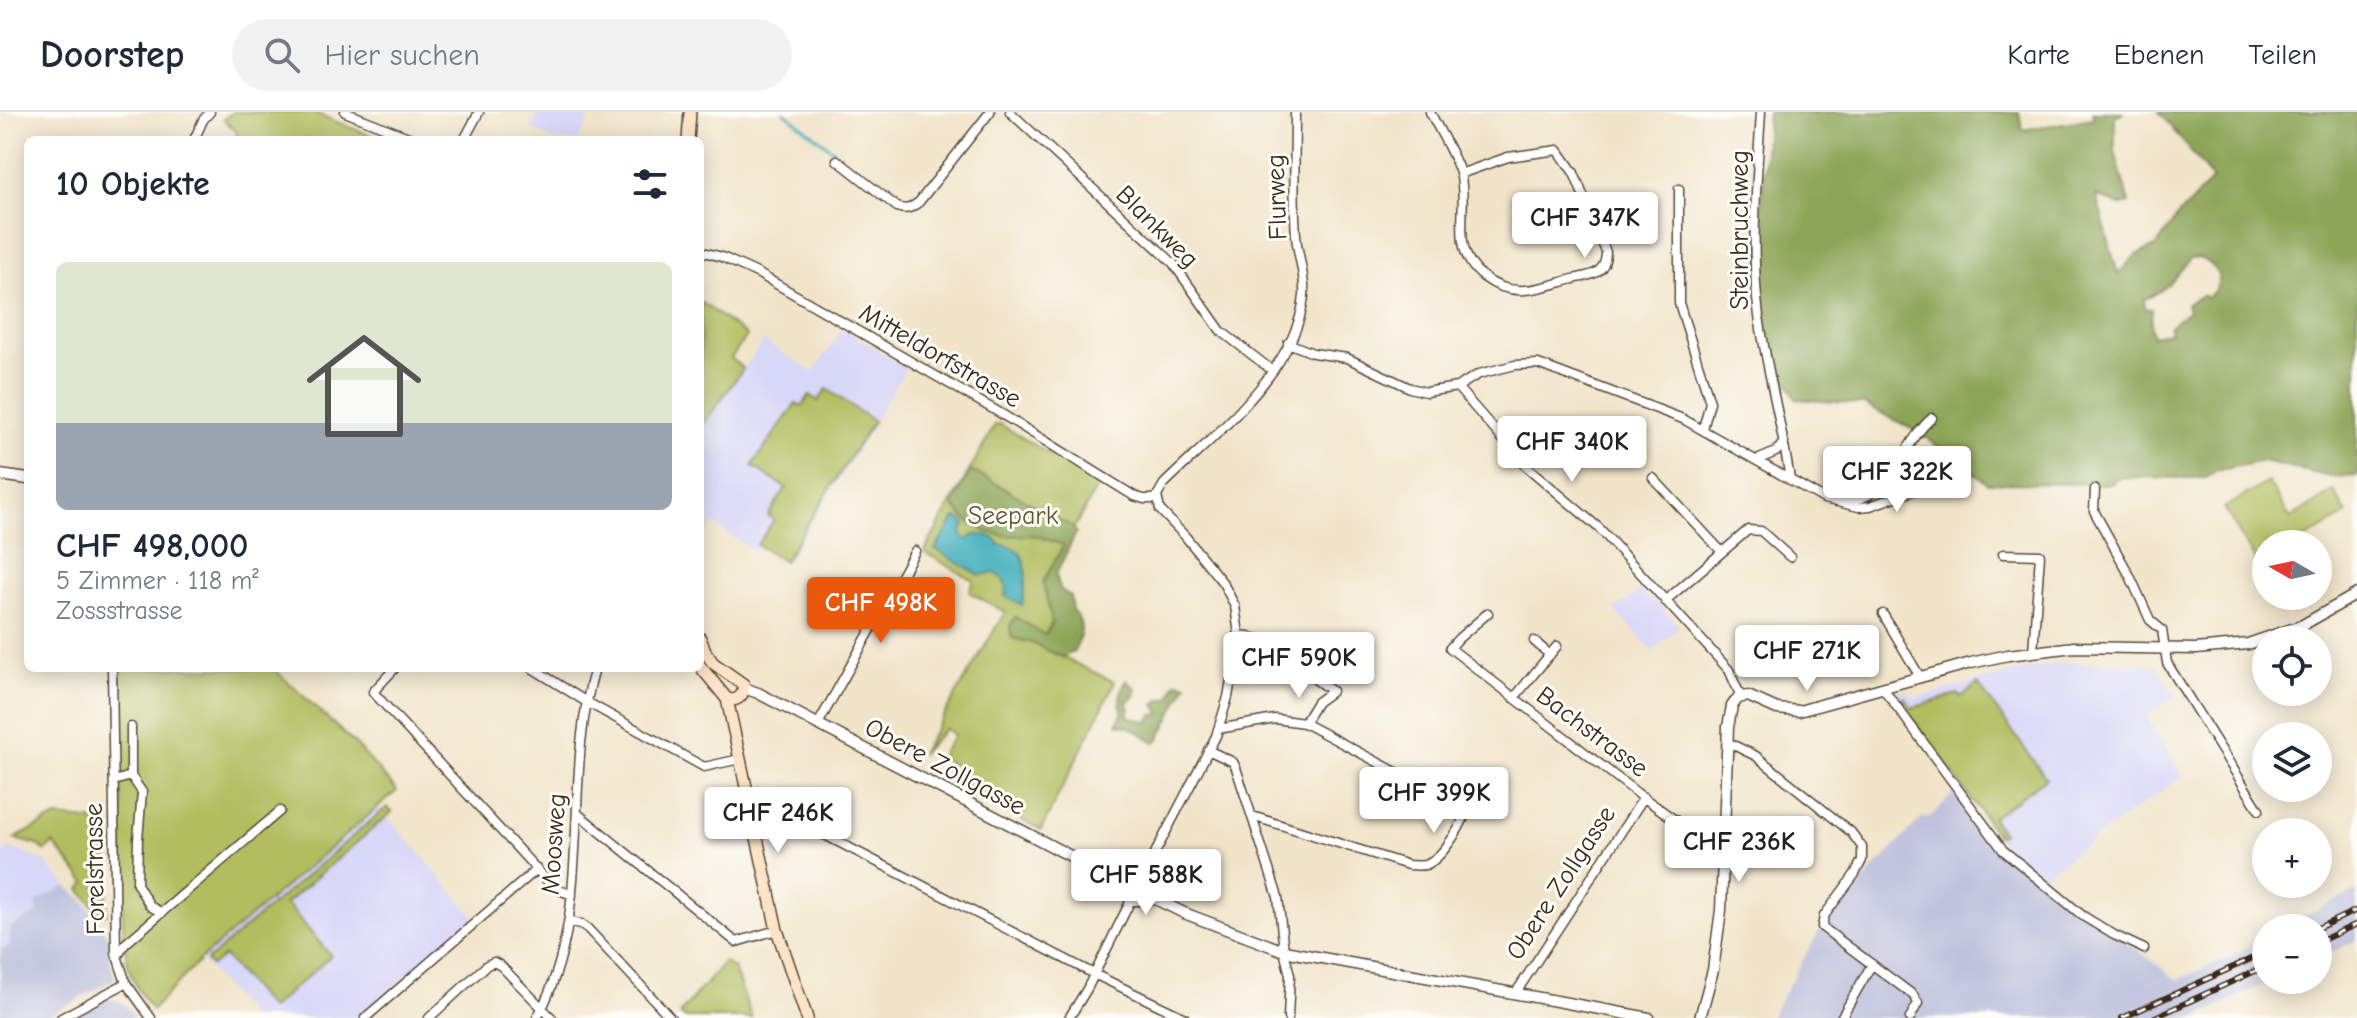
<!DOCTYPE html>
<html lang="de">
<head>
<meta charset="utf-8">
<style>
  body { margin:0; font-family:"Comic Neue",sans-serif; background:#f2f2f3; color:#1f2937; height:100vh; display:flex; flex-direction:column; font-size:30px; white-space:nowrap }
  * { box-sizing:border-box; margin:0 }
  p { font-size:26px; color:#747a83 }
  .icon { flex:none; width:44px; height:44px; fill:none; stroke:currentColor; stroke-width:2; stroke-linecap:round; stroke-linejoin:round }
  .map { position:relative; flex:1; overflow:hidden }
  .panel { position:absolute; left:24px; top:24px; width:680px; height:536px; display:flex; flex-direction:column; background:#fff; border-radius:12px; box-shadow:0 4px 20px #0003 }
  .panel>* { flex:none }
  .needle { width:52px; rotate:279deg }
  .controls { position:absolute; left:2252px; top:418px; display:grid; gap:16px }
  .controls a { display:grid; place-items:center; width:80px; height:80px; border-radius:50%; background:#fff; box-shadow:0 4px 20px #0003; font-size:40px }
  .price { position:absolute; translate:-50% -68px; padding:0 18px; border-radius:8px; background:#fff; color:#222; font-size:26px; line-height:52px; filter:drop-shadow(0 2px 4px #0008) }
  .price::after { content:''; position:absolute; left:50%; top:48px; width:24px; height:18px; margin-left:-12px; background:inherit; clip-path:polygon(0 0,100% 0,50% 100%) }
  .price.current { background:#ea580c; color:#fff }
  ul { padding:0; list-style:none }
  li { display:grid; align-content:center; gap:16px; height:424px; padding:0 32px }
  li+li { border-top:2px solid #e0e1e3 }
  li span { display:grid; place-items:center; height:248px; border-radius:12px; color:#555 }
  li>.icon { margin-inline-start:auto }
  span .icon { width:144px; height:144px; fill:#fffc; stroke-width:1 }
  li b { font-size:34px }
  h2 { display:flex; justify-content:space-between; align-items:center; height:96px; padding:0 32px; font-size:34px }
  header { display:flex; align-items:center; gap:48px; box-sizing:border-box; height:112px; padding:0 40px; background:#fff; border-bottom:2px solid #e0e1e3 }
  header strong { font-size:38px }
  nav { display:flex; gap:44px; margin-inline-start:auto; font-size:28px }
  .search { width:560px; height:72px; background:#f2f2f3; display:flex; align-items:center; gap:20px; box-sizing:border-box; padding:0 28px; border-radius:44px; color:#747a83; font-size:30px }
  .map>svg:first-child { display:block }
  .built { fill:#d7d7f8 }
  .industrial { fill:#bfc2dd }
  .green { fill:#b1bd5f; stroke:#76743e; stroke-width:2 }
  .forest { fill:#8ca456; stroke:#64673a; stroke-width:2; fill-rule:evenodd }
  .water { fill:#3faebb; stroke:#3d6c6c; stroke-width:2 }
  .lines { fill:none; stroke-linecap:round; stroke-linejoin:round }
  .stream { stroke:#3faebb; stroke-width:3 }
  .minor-casing { stroke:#564638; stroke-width:11 }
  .tertiary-casing { stroke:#564638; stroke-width:13 }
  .secondary-casing { stroke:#564638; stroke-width:14 }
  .minor { stroke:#fff; stroke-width:8 }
  .tertiary { stroke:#fff; stroke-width:10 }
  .secondary { stroke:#fee4c6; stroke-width:11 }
  .rail-casing { stroke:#3b2a1e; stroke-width:6 }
  .rail { stroke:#fdfcf7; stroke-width:3; stroke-dasharray:9; stroke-linecap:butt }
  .labels { text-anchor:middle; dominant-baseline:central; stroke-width:6; stroke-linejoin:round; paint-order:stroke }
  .street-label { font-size:26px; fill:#3b2a1e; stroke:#fdfcf7 }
  .park-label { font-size:26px; fill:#5e5632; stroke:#fdfcf7 }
</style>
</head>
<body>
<header>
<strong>Doorstep</strong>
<div class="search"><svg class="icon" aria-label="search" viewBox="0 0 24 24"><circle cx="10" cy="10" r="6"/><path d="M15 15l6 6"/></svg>Hier suchen</div>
<nav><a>Karte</a><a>Ebenen</a><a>Teilen</a></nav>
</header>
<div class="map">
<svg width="2357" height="906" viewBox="0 0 2357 906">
  <rect width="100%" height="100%" fill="#fdfcf7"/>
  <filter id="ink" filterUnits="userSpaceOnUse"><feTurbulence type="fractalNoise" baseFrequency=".0125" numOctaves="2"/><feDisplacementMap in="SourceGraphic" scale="16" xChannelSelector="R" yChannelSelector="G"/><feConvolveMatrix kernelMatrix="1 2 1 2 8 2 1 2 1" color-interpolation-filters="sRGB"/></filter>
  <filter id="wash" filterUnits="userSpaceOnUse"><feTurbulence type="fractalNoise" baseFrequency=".006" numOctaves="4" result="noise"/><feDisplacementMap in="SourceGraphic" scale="32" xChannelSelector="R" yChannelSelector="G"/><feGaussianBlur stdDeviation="1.8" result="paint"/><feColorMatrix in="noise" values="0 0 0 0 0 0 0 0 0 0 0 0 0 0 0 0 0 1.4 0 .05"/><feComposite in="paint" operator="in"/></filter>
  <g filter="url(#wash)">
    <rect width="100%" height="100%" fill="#f1e4c9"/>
    <path class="built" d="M539,0H573L589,8L578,28H553L531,16Z
      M843,216L906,256L857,339L786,450L758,433L754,439L713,412L700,430V386L705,378L700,374V317L764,229L813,260Z
      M1641,478L1650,488H1655L1679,515L1653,539L1614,498Z
      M2063,550L2156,553L2176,584L2147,604L2183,664L2041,765L2008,739L1891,583L1907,579L1915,586L2018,559Z
      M378,694L475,805L357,906H252L201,847Z
      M10,736L43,748L67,774L35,791L39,799L10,814V833L0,838V742Z"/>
    <path class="industrial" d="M1954,681L1963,692L1967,693L1998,735L2042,771L2132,834L2177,868L2233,844L2266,822V868H2272L2195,906H1770L1818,821L1876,754L1923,705H1930Z
      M67,774L85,790L109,826L110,849L115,867L44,906H0V838L10,833V815L38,800L35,791Z
      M2357,779V828L2318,846V816H2277Z
      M107,886L122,890L136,906H71Z"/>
    <path class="green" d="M233,0H312L382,28H235L237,20L223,7Z
      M701,190L747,224L731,246L743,257L700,317Z
      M827,277L873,309L784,449L757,433L774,408L768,404L786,376L752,354L796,291L802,294L810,283L818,289Z
      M1000,312L1099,372L1043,470L1052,511L1045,523L1032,531L1115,570L1041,718L956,674L963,659L940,645L954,623L946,616L921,642L1005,500L969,480L974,469L924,440L995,313Z
      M2268,370L2290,406L2334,379L2347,402L2296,432H2266V450L2259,454L2224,396Z
      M120,556H273L355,632L397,679L201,847L152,898C129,868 126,853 123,816Z
      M1978,572L2046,666L1992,706L2002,721L1998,724L1899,588L1904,585L1912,596L1958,582L1961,585Z
      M387,695L392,700L286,791L331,844L270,897L224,844L211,854L206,849Z
      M56,705L107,710V802L101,803L80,777L86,771L53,731L45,739L38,733L14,727Z
      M724,850L734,857L752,906H684L680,902Z"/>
    <path class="forest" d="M1768,0H2019L2022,18L2093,6V0H2124L2115,4V39L2129,91L2119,94L2096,83L2118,162L2135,144L2157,133L2176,106L2213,67L2159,0H2357V364L2331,365L2263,349L2215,359L2206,366L2121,365L2112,372L1987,371L1918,320L1864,292L1796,287C1788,269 1775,250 1770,230C1752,155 1763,76 1768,0ZM2199,146C2212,150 2224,163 2216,177C2216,178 2207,186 2206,186L2203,183L2186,192L2188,199L2169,215L2170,220L2153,224L2151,216L2152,197L2145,196L2144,187C2163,182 2178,162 2190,147Z
      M970,359L984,365L1074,416L1076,421L1056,462L1060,477L1070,484L1072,499C1086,511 1081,524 1074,540L1062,545L1032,531L1012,526L1010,514L1015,505L1045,523L1052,511L1043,470L1064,433L1034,423L1008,424L987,420L966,408L952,392Z
      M1126,568L1136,577L1134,585L1127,589L1130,597L1127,604L1148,610L1152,603L1161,602L1155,593L1160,588L1170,586L1176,570L1187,572L1159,627L1155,630L1128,614L1117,612L1123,599C1117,588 1121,579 1126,568Z"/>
    <path class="water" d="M955,406L960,407L965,412L961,423L968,428L974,423H986L996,427L999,433C1034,433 1026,469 1022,493L1005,484L1007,475L1001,465L995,461L979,463L935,437Z"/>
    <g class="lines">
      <path class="stream" d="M784,0L833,38"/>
    </g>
  </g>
  <g filter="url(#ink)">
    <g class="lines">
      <defs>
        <path id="minor" d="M345,0L416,28
          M1010,0L1173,151L1221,219L1273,259
          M1430,0C1439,18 1455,44 1460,61C1466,83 1460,108 1463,130C1467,159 1495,180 1525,178C1541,177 1557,171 1573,167C1592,163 1606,162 1606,140L1574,61L1558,38L1508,45L1460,62
          M1761,0C1757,68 1750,136 1759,204C1767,259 1782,313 1790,368
          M194,28L203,8L210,0
          M464,28L479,0
          M837,48L897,95C906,99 911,96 919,90L990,0
          M1679,77V191L1710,290L1703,317
          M700,139L722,145L759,162L1000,301L1134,384L1144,387H1157
          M1288,231L1313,241L1347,246L1410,276L1426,280L1457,275L1479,262L1515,253L1538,252L1683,307L1824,387L1859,395L1870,394L1915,378L1945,363
          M1457,275L1526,354L1600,417L1729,558L1741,585
          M1757,348L1776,340L1784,330
          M1653,366L1722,440
          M2095,377L2094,399L2130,464L2150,508L2162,518L2167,551L2259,698
          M1845,390C1854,388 1863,387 1870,382C1897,366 1907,327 1932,306
          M2003,442L2040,443L2033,539
          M1665,489L1748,418L1761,419L1790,445
          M1488,501L1459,526L1450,536L1637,681L1723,742
          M1883,502L1920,565
          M1534,529L1550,543
          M112,556L116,841L126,871L151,906
          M395,556L373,580L554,776L572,783
          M532,556L585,589L704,655L740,647
          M1883,576L2003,738L2083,804L2114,823L2144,837
          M1514,586L1557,534
          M818,612L915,439
          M1218,617L1275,607L1304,611L1317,590L1332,579L1258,528L1249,524L1239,523
          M1727,630L1756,644L1851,720L1862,735V748L1855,762L1824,804L1822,815L1913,883L1918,891L1910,906
          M1208,638L1233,650L1236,656L1278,785L1284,839L1290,863L1288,906
          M131,664V615
          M114,669L131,664L142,680L138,727L137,772L150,794L162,801
          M749,691L788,704L1094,862L1185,906
          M577,701L736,830L777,818
          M1252,704L1408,753C1415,753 1422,755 1428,752C1442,745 1459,718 1465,703L1458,693L1304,611
          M1142,766L1216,624L1228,585L1239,523L1235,494L1223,471L1185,424L1160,398L1157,384L1164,372C1214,323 1297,258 1304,184C1306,163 1297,143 1296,123C1293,82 1295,41 1295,0
          M569,810L581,812L587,816L671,906
          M117,845L125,832L280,699
          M1515,882L1644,685
          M61,906L126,871
          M365,906L536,758
          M429,906L487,853L494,850L501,854L552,906
          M537,906C596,798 561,670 595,556
          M1069,906L1087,877L1131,788
          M1841,906L1872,852"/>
        <path id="tertiary" d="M0,363L28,367
          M744,576L758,581L1126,773
          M1126,773L1132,766H1142L1149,775L1147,783
          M1126,773V782L1131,788H1142L1147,783
          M1147,783L1184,801L1284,839L1649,906
          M1700,906L1713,858L1721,798L1728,615L1732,594L1738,586L1748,584L1777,597L1799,599L1971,551L2008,543L2074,535L2196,537L2248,532L2301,514L2357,482"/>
        <path id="secondary" d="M688,28L690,0
          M700,526L706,541L713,551L743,572C745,583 738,590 727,587
          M700,554L727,587L777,818L807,906"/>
      </defs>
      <use href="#minor" class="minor-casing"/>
      <use href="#tertiary" class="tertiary-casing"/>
      <use href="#secondary" class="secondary-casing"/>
      <use href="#minor" class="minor"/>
      <use href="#tertiary" class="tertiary"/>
      <use href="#secondary" class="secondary"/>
      <defs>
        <path id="rail" d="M2318,816L2357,798
          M2318,830L2357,812
          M2122,906L2266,840
          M2153,906L2266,854"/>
      </defs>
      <use href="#rail" class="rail-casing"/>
      <use href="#rail" class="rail"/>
    </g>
  </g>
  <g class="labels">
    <g class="street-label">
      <text transform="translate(1277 85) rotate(-92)">Flurweg</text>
      <text transform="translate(1157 115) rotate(45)">Blankweg</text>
      <text transform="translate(1740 118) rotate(-90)">Steinbruchweg</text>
      <text transform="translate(940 244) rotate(30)">Mitteldorfstrasse</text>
      <text transform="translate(1592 620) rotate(37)">Bachstrasse</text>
      <text transform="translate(945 655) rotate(28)">Obere Zollgasse</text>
      <text transform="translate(554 732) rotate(-86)">Moosweg</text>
      <text transform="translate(95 757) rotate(-91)">Forelstrasse</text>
      <text transform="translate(1561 771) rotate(-57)">Obere Zollgasse</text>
    </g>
    <g class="park-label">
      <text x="1013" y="404">Seepark</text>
    </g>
  </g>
</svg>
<div class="controls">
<a><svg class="needle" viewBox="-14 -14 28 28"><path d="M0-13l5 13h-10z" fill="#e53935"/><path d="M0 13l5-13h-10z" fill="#747a83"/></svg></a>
<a><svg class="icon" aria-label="locate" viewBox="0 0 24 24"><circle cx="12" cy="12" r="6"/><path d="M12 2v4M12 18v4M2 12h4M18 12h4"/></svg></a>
<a><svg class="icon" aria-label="layers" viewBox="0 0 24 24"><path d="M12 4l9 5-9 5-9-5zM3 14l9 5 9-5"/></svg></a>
<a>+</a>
<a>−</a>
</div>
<b class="price" style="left:1585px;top:148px">CHF 347K</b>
<b class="price" style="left:1572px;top:372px">CHF 340K</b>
<b class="price" style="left:1897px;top:402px">CHF 322K</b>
<b class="price current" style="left:881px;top:533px">CHF 498K</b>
<b class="price" style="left:1807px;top:581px">CHF 271K</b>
<b class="price" style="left:1299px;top:588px">CHF 590K</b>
<b class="price" style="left:1434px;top:723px">CHF 399K</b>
<b class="price" style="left:778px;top:743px">CHF 246K</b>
<b class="price" style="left:1739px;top:772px">CHF 236K</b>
<b class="price" style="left:1146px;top:805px">CHF 588K</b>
<section class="panel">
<h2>10 Objekte<svg class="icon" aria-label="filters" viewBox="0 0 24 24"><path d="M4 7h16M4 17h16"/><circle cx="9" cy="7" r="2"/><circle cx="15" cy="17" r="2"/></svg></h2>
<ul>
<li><span style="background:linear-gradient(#dfe7d0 65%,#9aa5b1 0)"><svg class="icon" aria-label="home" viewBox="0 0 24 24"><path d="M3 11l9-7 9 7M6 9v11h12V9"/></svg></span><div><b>CHF 498,000</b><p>5 Zimmer · 118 m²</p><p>Zossstrasse</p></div></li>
</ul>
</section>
</div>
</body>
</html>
